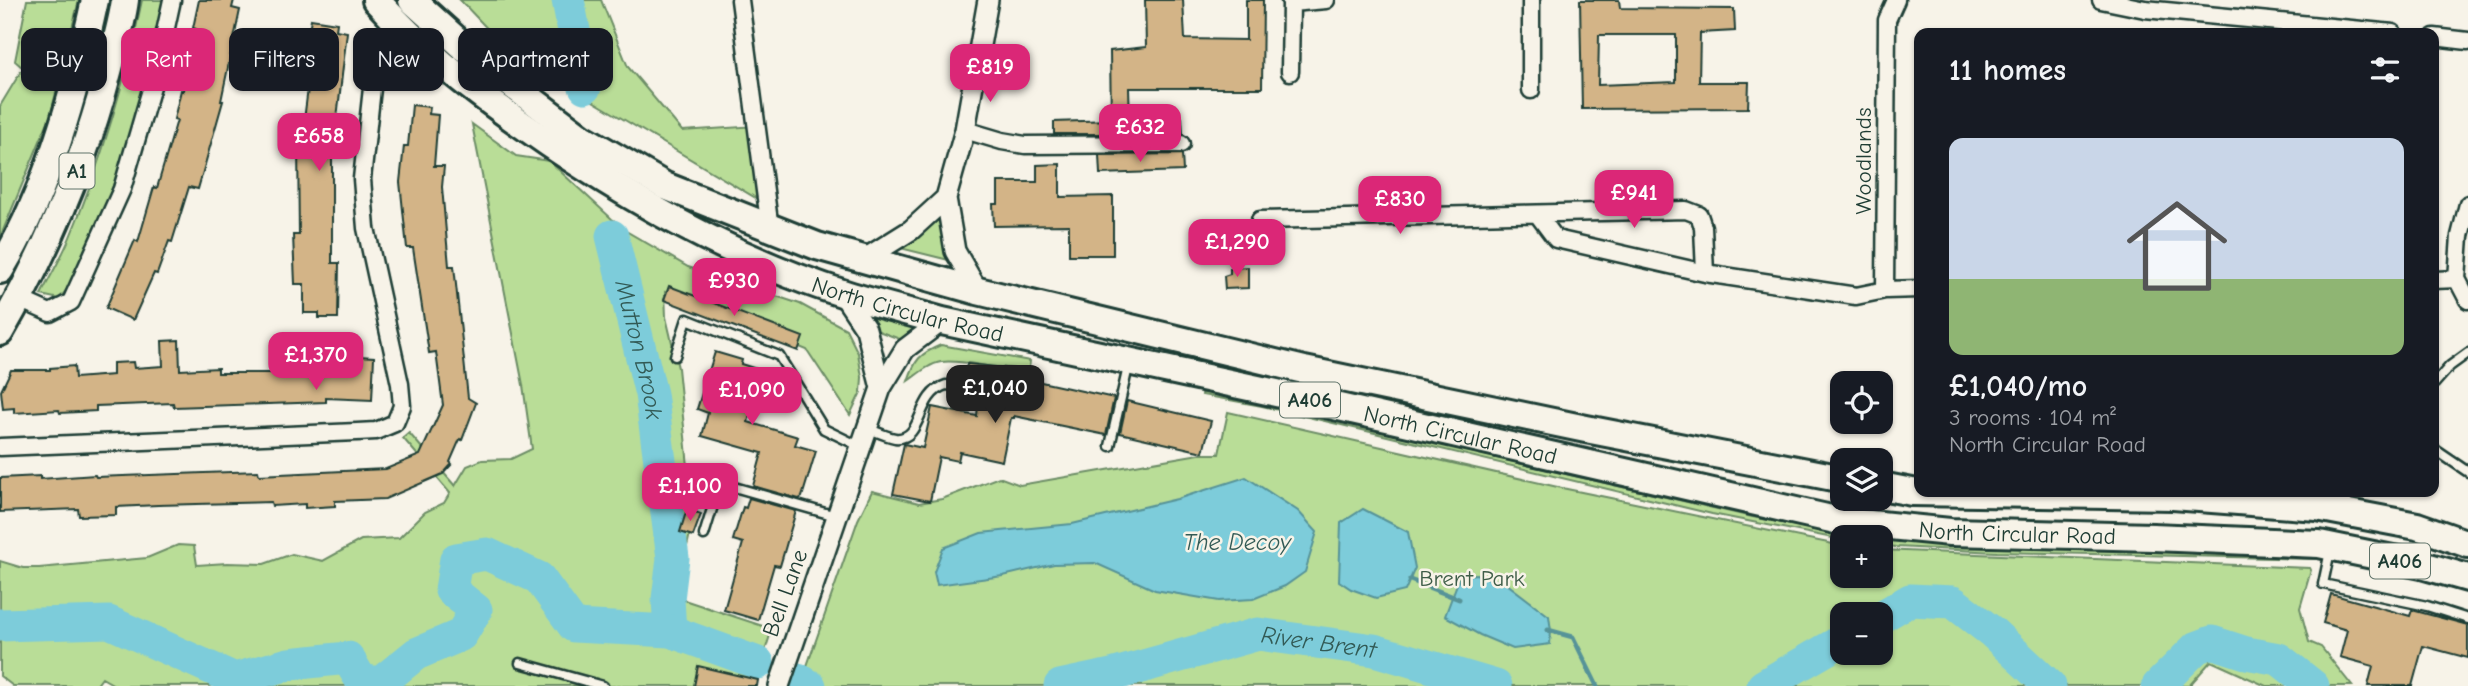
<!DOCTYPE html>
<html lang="en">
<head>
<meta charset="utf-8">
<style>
  body { margin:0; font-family:"Comic Neue",sans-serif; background:#20242c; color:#f1f3f6; height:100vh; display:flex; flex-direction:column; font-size:26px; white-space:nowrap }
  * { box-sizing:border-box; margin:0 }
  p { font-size:23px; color:#9ea1a6 }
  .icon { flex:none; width:38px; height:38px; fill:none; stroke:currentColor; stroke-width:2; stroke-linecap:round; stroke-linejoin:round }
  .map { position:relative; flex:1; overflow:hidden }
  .drawer { position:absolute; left:1914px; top:28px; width:525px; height:469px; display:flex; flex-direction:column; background:#171b24; border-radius:14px; box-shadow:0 2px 5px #0004 }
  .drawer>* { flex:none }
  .banner { position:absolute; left:21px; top:28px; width:665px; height:63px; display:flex; gap:14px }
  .controls { position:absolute; left:1830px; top:371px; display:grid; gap:14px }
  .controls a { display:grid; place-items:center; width:63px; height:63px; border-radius:14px; background:#171b24; box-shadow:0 2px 5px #0004; font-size:35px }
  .price { position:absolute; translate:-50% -60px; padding:0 16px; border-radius:14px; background:#db2777; color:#fff; font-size:23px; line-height:46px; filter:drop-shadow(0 2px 4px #0008) }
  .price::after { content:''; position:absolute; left:50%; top:42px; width:21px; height:16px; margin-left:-10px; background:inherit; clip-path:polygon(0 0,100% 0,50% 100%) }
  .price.current { background:#222; color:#fff }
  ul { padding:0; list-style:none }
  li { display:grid; align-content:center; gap:14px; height:371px; padding:0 35px }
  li+li { border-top:2px solid #363941 }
  li span { display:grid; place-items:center; height:217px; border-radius:14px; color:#555 }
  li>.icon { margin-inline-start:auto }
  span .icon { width:126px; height:126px; fill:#fffc; stroke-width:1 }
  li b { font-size:30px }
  h2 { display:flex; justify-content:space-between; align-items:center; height:84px; padding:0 35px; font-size:30px }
  .tag { padding:0 24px; border-radius:14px; background:#171b24; box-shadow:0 2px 5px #0004; font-size:24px; line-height:63px }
  .tag.current { background:#db2777; color:#fff }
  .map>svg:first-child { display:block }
  .green { fill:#b9dd97; stroke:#6c8d66; stroke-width:2; fill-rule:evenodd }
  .water { fill:#7dccda; stroke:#579398; stroke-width:2 }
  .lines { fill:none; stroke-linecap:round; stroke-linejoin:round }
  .stream { stroke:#579398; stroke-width:5 }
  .river { stroke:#7dccda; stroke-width:33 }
  .building { fill:#d3b487; stroke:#1f3d34; stroke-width:2; fill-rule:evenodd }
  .service-casing { stroke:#1f3d34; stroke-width:13 }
  .minor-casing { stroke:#1f3d34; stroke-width:21 }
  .tertiary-casing { stroke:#1f3d34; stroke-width:24 }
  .trunk-casing { stroke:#1f3d34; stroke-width:32 }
  .service { stroke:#f7f3e8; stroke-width:8 }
  .minor { stroke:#f7f3e8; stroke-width:16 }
  .tertiary { stroke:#f7f3e8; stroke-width:19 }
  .trunk { stroke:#f7f3e8; stroke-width:26 }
  .labels { text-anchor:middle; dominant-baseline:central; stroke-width:5; stroke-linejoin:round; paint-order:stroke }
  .shield { fill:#f7f3e8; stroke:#60746a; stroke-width:2 }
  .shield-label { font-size:21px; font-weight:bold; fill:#1f3d34 }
  .street-label { font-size:23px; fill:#1f3d34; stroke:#f7f3e8 }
  .park-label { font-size:23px; fill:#3e5d48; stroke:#f7f3e8 }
  .water-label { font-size:24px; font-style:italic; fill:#325a55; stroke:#f7f3e8 }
</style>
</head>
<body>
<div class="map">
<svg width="2468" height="686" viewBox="0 0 2468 686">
  <rect width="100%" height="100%" fill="#f7f3e8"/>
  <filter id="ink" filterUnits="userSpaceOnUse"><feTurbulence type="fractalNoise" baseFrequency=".0143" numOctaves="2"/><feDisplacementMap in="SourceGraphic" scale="14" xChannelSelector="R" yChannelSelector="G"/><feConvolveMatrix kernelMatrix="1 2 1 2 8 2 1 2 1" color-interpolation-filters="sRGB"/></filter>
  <g filter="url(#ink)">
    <path class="green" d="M27,0H79L50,117L0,238V106L23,68L15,61Z
      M142,0H165C145,82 125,166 90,243C81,264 74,283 59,299L41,295C50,276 62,257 70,237C100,166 127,75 142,0Z
      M460,0H601L628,67L682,131L757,126L766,204L581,94L498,40Z
      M472,124L516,156L549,161L612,219L622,225L626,231L688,267L800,304L846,329L858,353L862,377L861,392L850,415L807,350L665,292L666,317L678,368L689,476V538L675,597L772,629L754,686H116L102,678L96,686H13L0,676V561L23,568H39L147,558L178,545L194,546L197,565L227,563L264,564L292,554L323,561L361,540L399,538L425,512L444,503L450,493L403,438L409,433L455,486L467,466L482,460L511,459L532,449L523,385Z
      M936,218L941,219L953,261L900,248L899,245Z
      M875,317L913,327L916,331L905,341L873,329L871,321Z
      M941,345L1030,361L1028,375C1007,370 961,359 941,362C929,364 918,374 908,381C915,360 919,354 941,345Z
      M1203,390L1748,516L1811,529L1875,537H1843V540L1712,514L1262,406L1202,395Z
      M1228,412L1562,488L1843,546V576H1881V550L2310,568L2311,570L2300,608L2309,642L2321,647L2352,686H2266L2211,661L2189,686H800L858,520L872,491L919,503L942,499L999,477L1020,485L1199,454H1219ZM1843,614H1881V653H1843Z
      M1881,538C2026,556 2172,543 2317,559L1997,552L1896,547L1881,545Z"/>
    <path class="water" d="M1246,477L1298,511L1317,532L1305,572L1285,586L1253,599L1219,601L1155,590L1095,563L1054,564L1003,576L937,585L934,572L943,548L981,533L1072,524L1177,499Z
      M1363,509L1408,532L1415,568L1405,591L1376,598L1351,589L1339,581L1341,523Z
      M1476,574L1507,584L1549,616L1551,631L1550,644L1513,649L1480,635L1445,616L1460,576Z"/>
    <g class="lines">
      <path class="stream" d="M1410,580L1459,599
        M1548,630L1573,637L1597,686"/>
      <g class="river">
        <path d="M568,0L585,87"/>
        <path id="s1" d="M612,236L651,394L673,558L668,599L670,631"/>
        <path d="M1881,617L1910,600L1953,602L1992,632L2050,686"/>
        <path d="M0,625L109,622L235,679L289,664L348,658L361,680L380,683L416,654L461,635L476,610L451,590L456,559L487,554L539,578L574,626L670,631L758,663"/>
        <path d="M798,679L810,686"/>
        <path id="s2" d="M1060,686L1112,675L1258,634L1374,650L1496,686"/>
        <path d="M1763,686L1843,640"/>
        <path d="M2158,686L2196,648L2212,642L2246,653L2279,659L2313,686"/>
      </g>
    </g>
    <path class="building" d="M199,0H234L232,8L240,10L221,101H223L198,189L189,187L172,242L169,241L157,274L154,273L133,320L106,308L135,240L138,242L154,187L157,188L177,120L174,119L181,90L183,91L196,29L193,28Z
      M1145,0H1183L1185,39L1246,40V0H1263L1262,88H1129L1130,119L1182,118L1183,134H1054V122L1111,120L1110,51L1146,47Z
      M1580,0H1619L1620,8L1734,9L1735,31L1700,33L1699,82H1749L1748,108L1582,109ZM1599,35H1676V82L1598,85Z
      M311,19L337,23L336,30L347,32L334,144L332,143V263H339L338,318H319V313H304V284H295L293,235H299L298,144H301L313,48L306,47Z
      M412,105L430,107L429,114L438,115L434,166H444L442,187L449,266H454L468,398L476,403L462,440L460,439L450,462L452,464L443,474L385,499L335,501V506L305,508V504L272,506L271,502L158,505L116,507V515L79,516L78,509L0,512V478L40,476V479L95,475L96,477L258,471L259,475L386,469L420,455L443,405L436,352L429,353L413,248H407L400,182L404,146H408Z
      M1182,154L1183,171L1100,174L1099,155Z
      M1060,164V197L1113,196V255H1069V225L994,226L993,204H998V182H1037V165Z
      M1248,267V288L1225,289L1224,276L1230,274V268Z
      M669,286L803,337L798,351L664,300Z
      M179,340L180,370L218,368V373H326V354L374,357L372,400L326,398V402L174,407L173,403L96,406V411L60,413L59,410L14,413V408L3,409L1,391L11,370H50V368L74,366L75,378L113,375V363L133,362L134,368L163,366L162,341Z
      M715,352L742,360L741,364L763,371L748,422L798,437L795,445L816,451L802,497L799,499L753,486L762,453L702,436L708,413L697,409Z
      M967,364L1026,370L1023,378L1114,398L1106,435L1014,416V418H1011L1002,461L960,452L958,461L939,457L930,501L893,494L904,444L923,448L932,407L977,416L979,395L1016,400L1023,396V391L1018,387L964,378Z
      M1127,401L1211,421L1203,452L1120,433Z
      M749,498L796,511L780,566L774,565L758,620L724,610L743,543L733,540L743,507L746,508Z
      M687,509L701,514L693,536L680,532Z
      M2331,594L2410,616L2412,610L2468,625V658L2423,646L2412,686H2368L2373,666L2340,657L2347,630L2323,623Z
      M698,666L758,680L757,686H694Z"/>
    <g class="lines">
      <defs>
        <path id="service" d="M675,356L687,319L779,356L824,429L859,446
          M2434,384L2450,366L2468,353
          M869,429C877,432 886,436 895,438C924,441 915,395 946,385L1017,393
          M1110,446L1128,367
          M2434,449L2468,472
          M704,535L720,483L836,516
          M2330,551L2323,584L2427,606L2468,619
          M520,663L603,686"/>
        <path id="minor" d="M740,0L770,229
          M1290,0L1291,3L1326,0
          M2101,0L2145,9L2393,33
          M2434,37L2468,41
          M1290,72L1291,3
          M1531,90V0
          M965,130L1002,141L1025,145L1181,144
          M1538,215L1556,239L1705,273L1856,296L1885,290L1920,289
          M1260,220L1686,210L1699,215L1703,227L1705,273
          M2457,279L2460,236L2468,204
          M2434,280L2457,279L2468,300
          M1885,290L1887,20L1896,0
          M19,299L50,313L71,302L122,189L157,69L172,0
          M0,447L357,432L376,431L395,423L402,406L400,384L366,228L362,179L376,52L394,20"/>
        <path id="tertiary" d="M863,260L911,230L946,198
          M978,291L955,251L946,198L965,130L988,0
          M842,293L866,329L881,388
          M779,686L881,388L905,349L942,321"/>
        <g id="trunk">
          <path id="s3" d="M376,0C419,48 469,87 521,124C618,193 731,258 845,294C877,304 910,312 942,321L1295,397L1840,521L1950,532L2153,537L2319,544L2422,565L2468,578"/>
          <path d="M412,0L473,55L581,137L665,186L817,246L978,291L1304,370L1586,429L1843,479"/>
          <path d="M0,270C49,189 75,92 95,0"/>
          <path d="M0,332C48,249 85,161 109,68C115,46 122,23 125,0"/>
          <path d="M1881,486L1912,492L2173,496L2317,507L2417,526L2468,544"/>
        </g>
      </defs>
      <use href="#service" class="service-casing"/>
      <use href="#minor" class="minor-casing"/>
      <use href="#tertiary" class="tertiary-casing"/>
      <use href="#trunk" class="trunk-casing"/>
      <use href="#service" class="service"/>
      <use href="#minor" class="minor"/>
      <use href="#tertiary" class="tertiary"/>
      <use href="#trunk" class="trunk"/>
    </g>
  </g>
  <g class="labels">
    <g class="shield">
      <rect x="59.5" y="153.5" width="35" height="35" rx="5"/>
      <rect x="1280" y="382.5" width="60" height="35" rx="5"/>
      <rect x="2370" y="543.5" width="60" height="35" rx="5"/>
    </g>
    <g class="shield-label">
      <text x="77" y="171">A1</text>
      <text x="1310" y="400">A406</text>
      <text x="2400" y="561">A406</text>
    </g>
    <g class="street-label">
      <text transform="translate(1863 161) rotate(-90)">Woodlands</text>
      <text stroke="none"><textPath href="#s3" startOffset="623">North Circular Road</textPath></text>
      <text stroke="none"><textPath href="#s3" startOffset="1190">North Circular Road</textPath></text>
      <text stroke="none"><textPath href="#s3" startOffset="1757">North Circular Road</textPath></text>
      <text transform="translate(785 593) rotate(-70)">Bell Lane</text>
    </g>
    <g class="park-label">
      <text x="1472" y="578">Brent Park</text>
    </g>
    <g class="water-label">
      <text stroke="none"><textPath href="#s1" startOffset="117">Mutton Brook</textPath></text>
      <text x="1237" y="542">The Decoy</text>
      <text stroke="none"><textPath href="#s2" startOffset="266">River Brent</textPath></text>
    </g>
  </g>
</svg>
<div class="controls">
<a><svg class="icon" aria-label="locate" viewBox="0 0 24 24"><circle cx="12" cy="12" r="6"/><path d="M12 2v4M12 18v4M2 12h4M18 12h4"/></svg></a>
<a><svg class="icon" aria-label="layers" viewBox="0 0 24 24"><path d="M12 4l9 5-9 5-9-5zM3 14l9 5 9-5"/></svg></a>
<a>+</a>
<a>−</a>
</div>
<b class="price" style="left:990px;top:104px">£819</b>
<b class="price" style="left:1140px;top:164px">£632</b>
<b class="price" style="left:319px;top:173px">£658</b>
<b class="price" style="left:1634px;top:230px">£941</b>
<b class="price" style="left:1400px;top:236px">£830</b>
<b class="price" style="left:1237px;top:279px">£1,290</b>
<b class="price" style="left:734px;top:318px">£930</b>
<b class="price" style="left:316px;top:392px">£1,370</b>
<b class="price current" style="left:995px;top:425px">£1,040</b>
<b class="price" style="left:752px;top:427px">£1,090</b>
<b class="price" style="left:690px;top:523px">£1,100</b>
<div class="banner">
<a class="tag">Buy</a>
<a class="tag current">Rent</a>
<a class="tag">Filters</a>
<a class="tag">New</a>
<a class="tag">Apartment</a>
</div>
<section class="drawer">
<h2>11 homes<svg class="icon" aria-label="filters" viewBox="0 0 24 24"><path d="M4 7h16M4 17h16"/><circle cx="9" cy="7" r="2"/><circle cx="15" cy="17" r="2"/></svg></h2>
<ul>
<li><span style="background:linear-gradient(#c9d6e8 65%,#8fb573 0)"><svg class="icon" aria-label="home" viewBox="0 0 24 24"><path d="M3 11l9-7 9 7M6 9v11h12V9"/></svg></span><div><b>£1,040/mo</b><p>3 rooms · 104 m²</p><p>North Circular Road</p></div></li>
</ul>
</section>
</div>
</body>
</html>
